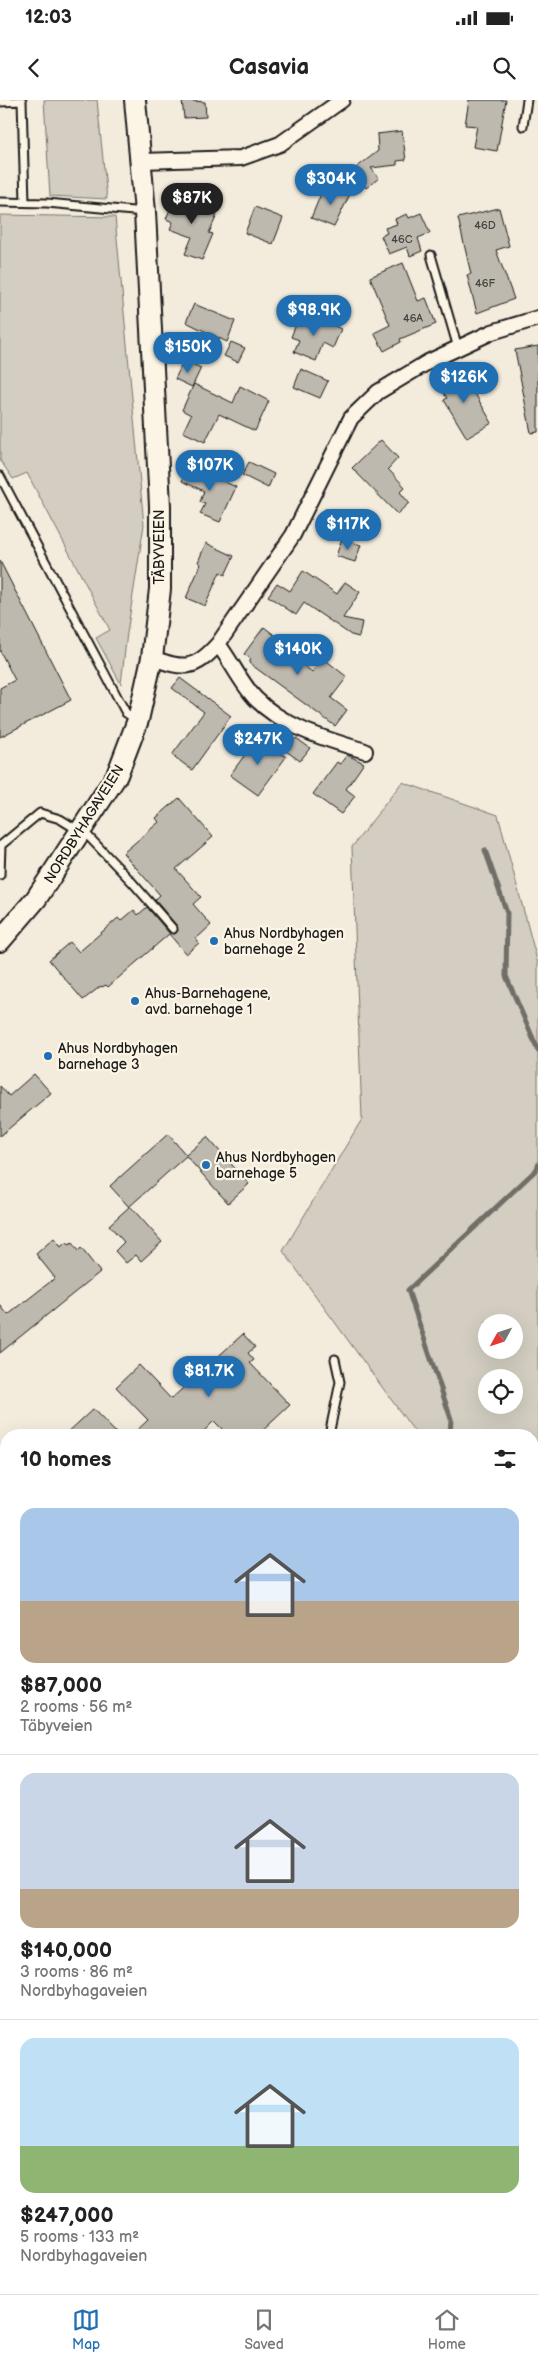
<!DOCTYPE html>
<html lang="en">
<head>
<meta charset="utf-8">
<style>
  body { margin:0; font-family:"Balsamiq Sans",sans-serif; background:#f2f2f2; color:#222; height:100vh; display:flex; flex-direction:column; font-size:19px; white-space:nowrap }
  * { box-sizing:border-box; margin:0 }
  p { font-size:16px; color:#767676 }
  .icon { flex:none; width:28px; height:28px; fill:none; stroke:currentColor; stroke-width:2; stroke-linecap:round; stroke-linejoin:round }
  .map { position:relative; flex:1; overflow:hidden }
  .side { position:absolute; left:0px; top:1329px; width:539px; height:866px; display:flex; flex-direction:column; background:#fff; border-radius:20px 20px 0 0; box-shadow:0 5px 20px #0002 }
  .side>* { flex:none }
  .needle { width:32px; rotate:230deg }
  .tools { position:absolute; left:478px; top:1214px; display:grid; gap:10px }
  .tools a { display:grid; place-items:center; width:45px; height:45px; border-radius:50%; background:#fff; box-shadow:0 5px 20px #0002; font-size:25px }
  .price { position:absolute; translate:-50% -42px; padding:0 11px; border-radius:18px; background:#1f6fb2; color:#fff; font-size:16px; line-height:32px; filter:drop-shadow(0 1px 2px #0008) }
  .price::after { content:''; position:absolute; left:50%; top:30px; width:15px; height:11px; margin-left:-8px; background:inherit; clip-path:polygon(0 0,100% 0,50% 100%) }
  .price.current { background:#222; color:#fff }
  ul { padding:0; list-style:none }
  li { display:grid; align-content:center; gap:10px; height:265px; padding:0 20px }
  li+li { border-top:1px solid #e0e0e0 }
  li span { display:grid; place-items:center; height:155px; border-radius:15px; color:#555 }
  li>.icon { margin-inline-start:auto }
  span .icon { width:90px; height:90px; fill:#fffc; stroke-width:1 }
  li b { font-size:21px }
  h2 { display:flex; justify-content:space-between; align-items:center; height:60px; padding:0 20px; font-size:21px }
  .status { display:flex; justify-content:space-between; align-items:center; height:35px; padding:0 25px; background:#fff; direction:ltr }
  .status svg { height:14px; fill:currentColor }
  header { display:flex; justify-content:space-between; align-items:center; height:65px; padding:0 20px; background:#fff; font-size:22px; font-weight:800 }
  .menu { display:flex; justify-content:space-around; align-items:center; height:70px; border-top:1px solid #e0e0e0; background:#fff; font-size:14px; color:#767676 }
  .menu a { display:grid; justify-items:center; gap:2px }
  .menu .current { color:#1f6fb2 }
  .map>svg:first-child { display:block }
  .green { fill:#d3cec1; stroke:#78756e; fill-rule:evenodd }
  .lines { fill:none; stroke-linecap:round; stroke-linejoin:round }
  .stream { stroke:#716e68; stroke-width:5 }
  .building { fill:#beb9ae; stroke:#1c1c1c }
  .lane-casing { stroke:#1c1c1c; stroke-width:11 }
  .street-casing { stroke:#1c1c1c; stroke-width:18 }
  .secondary-casing { stroke:#1c1c1c; stroke-width:24 }
  .highway-casing { stroke:#1c1c1c; stroke-width:30 }
  .lane { stroke:#fcf5e5; stroke-width:7 }
  .street { stroke:#fcf5e5; stroke-width:14 }
  .secondary { stroke:#fcf5e5; stroke-width:20 }
  .highway { stroke:#fcf5e5; stroke-width:26 }
  .poi-dot { fill:#1f6fb2; stroke:#fcf5e5; stroke-width:2 }
  .labels { text-anchor:middle; dominant-baseline:central; stroke-width:4.5; stroke-linejoin:round; paint-order:stroke }
  .number-label { font-size:11px; fill:#444340 }
  .street-label { font-size:14px; fill:#1c1c1c; stroke:#fcf5e5 }
  .poi-label { font-size:14px; fill:#1c1c1c; stroke:#fcf5e5; text-anchor:start }
</style>
</head>
<body>
<div class="status"><b>12:03</b><svg viewBox="0 0 49 12"><path d="M0 12V9h3v3zM5 12V6h3v6zM10 12V3h3v9zM15 12V0h3v12zM26 1h20v11H26zM47 4h2v5h-2z"/></svg></div>
<header><svg class="icon" aria-label="back" viewBox="0 0 24 24"><path d="M15 5l-7 7 7 7"/></svg>Casavia<svg class="icon" aria-label="search" viewBox="0 0 24 24"><circle cx="10" cy="10" r="6"/><path d="M15 15l6 6"/></svg></header>
<div class="map">
<svg width="538" height="2194" viewBox="0 0 538 2194">
  <rect width="100%" height="100%" fill="#f3ecdd"/>
  <filter id="ink" filterUnits="userSpaceOnUse"><feTurbulence type="fractalNoise" baseFrequency=".02" numOctaves="2"/><feDisplacementMap in="SourceGraphic" scale="10" xChannelSelector="R" yChannelSelector="G"/><feConvolveMatrix kernelMatrix="1 2 1 2 8 2 1 2 1" color-interpolation-filters="sRGB"/></filter>
  <g filter="url(#ink)">
    <path class="green" d="M44,0H97L107,99L50,96Z
      M0,115L115,117L144,425L127,533L121,584L96,538L110,530L27,373L13,379L0,360Z
      M402,682L498,715L538,864V1517L533,1519L532,1335H417L283,1151L362,1019L352,747ZM486,1222H514V1250H486ZM486,1278H514V1305H486Z
      M532,1567L538,1572V1673L533,1672Z"/>
    <g class="lines">
      <path class="stream" d="M485,750L507,813L506,876L538,950
        M450,1335L451,1319L408,1190L537,1069L538,1065
        M532,1373L538,1374"/>
    </g>
    <path class="building" d="M182,0L205,2L206,17L184,18Z
      M469,0H506L497,51L473,47L477,26L465,25Z
      M402,31L406,60L397,61V65L371,68L379,78L366,88L352,71L378,51L377,34Z
      M334,85L351,92L334,127L311,118L323,89L331,92Z
      M177,92L190,97L187,103L217,115L209,133L213,134L202,160L185,154L192,137L170,129L173,122L166,119Z
      M255,107L283,118L273,144L245,133Z
      M499,108L509,146L496,150L514,199L477,213L467,175L471,174L458,118Z
      M421,113L430,133L418,138L422,151L410,156L407,147L389,154L381,136L387,133L385,128L397,124L395,119L407,114L409,118Z
      M403,163L418,201L426,198L436,224L400,239L401,242L384,251L374,233L390,225L370,177Z
      M194,204L235,221L227,242L186,222Z
      M310,214L341,229L333,248L323,243L316,261L294,252L299,240L291,237L297,222L306,225Z
      M231,242L245,248L238,262L224,256Z
      M538,246V332L531,333L515,250Z
      M184,260L201,268L192,287L175,279Z
      M456,268L467,286L470,285L492,323L467,338L444,300L447,298L436,281Z
      M301,269L328,281L320,298L294,287Z
      M194,284L233,303L240,286L269,301L255,331L219,314L205,342L183,332L191,315L182,310Z
      M381,340L398,358L388,369L405,387L400,392L409,403L397,414L352,368Z
      M249,362L274,374L268,388L242,375Z
      M190,363L207,371L206,373L236,387L220,422L200,414L205,404L200,402L204,391L182,381Z
      M325,409L349,415L344,438L319,432Z
      M342,439L361,445L355,462L336,456Z
      M206,443L234,456L225,475L220,472L205,506L186,498L201,464L198,462Z
      M0,461L71,600L0,637V588L15,580L0,551Z
      M303,471L337,494L345,482L360,492L343,518L362,522L359,537L351,535L304,503L296,515L268,496L277,483L290,491Z
      M264,527L286,544L282,549L312,572L323,558L347,577L331,598L347,610L335,626L249,563L251,559L244,554Z
      M180,578L231,616L192,670L172,655L204,612L172,588Z
      M258,637L286,657L258,695L230,675Z
      M296,638L310,648L300,661L286,651Z
      M347,655L364,663L346,689L355,696L341,714L313,694L337,662L340,664Z
      M179,698L213,737L176,769L201,797L193,804L211,825L196,839L199,843L186,854L169,834L108,887L106,885L102,887L101,886L83,900L49,860L70,842L79,852L118,818L121,821L134,810L138,815L147,807L169,833L174,834L178,831L177,826L155,800L160,795L123,753L159,722L156,718Z
      M34,974L51,993L0,1036V986L9,996Z
      M168,1034L186,1055L207,1037L249,1084L228,1103L186,1056L130,1106L162,1142L141,1161L136,1155L126,1163L115,1151L124,1142L109,1125L129,1107L110,1086Z
      M54,1138L61,1147L66,1142L69,1145L72,1143L78,1151L81,1148L100,1172L0,1253V1205L8,1215L55,1178L36,1154Z
      M243,1234L255,1247L248,1253L254,1260L250,1263L290,1305L258,1335H228L214,1321L200,1335H132L148,1320L116,1287L139,1265L171,1299Z
      M93,1309L118,1335H65Z"/>
    <g class="lines">
      <defs>
        <path id="lane" d="M0,2L22,1L25,102
          M523,26L527,0
          M0,102L47,103L144,112
          M431,155L458,248
          M0,376L120,602L126,613L135,619
          M0,746L40,713L60,719L89,737L132,782L173,829
          M0,775L1,745
          M329,1335L340,1282L335,1259
          M532,1529L538,1528
          M532,1560H538
          M0,1607L6,1603
          M532,1610L538,1608
          M0,2015L6,2019"/>
        <path id="street" d="M141,61L241,58L280,44L342,0
          M218,544C231,561 241,583 255,598C284,628 326,639 365,651
          M152,558C184,569 194,571 218,544L293,435L351,318L378,292L428,262L492,232L538,218"/>
        <path id="secondary" d="M0,841L36,799L117,675L138,620L152,558L160,489V406L145,112L135,0
          M0,1455L6,1467
          M0,1731L6,1727
          M532,2097L538,2101
          M532,2121L538,2125"/>
        <path id="highway" d="M0,2084L6,2085
          M0,2140L6,2141
          M207,2189L229,2194
          M265,2189L286,2194
          M385,2189L401,2194"/>
      </defs>
      <use href="#lane" class="lane-casing"/>
      <use href="#street" class="street-casing"/>
      <use href="#secondary" class="secondary-casing"/>
      <use href="#highway" class="highway-casing"/>
      <use href="#lane" class="lane"/>
      <use href="#street" class="street"/>
      <use href="#secondary" class="secondary"/>
      <use href="#highway" class="highway"/>
    </g>
  </g>
  <g class="poi-dot">
    <circle cx="214" cy="841" r="5"/>
    <circle cx="135" cy="901" r="5"/>
    <circle cx="48" cy="956" r="5"/>
    <circle cx="206" cy="1065" r="5"/>
  </g>
  <g class="labels">
    <g class="number-label">
      <text x="485" y="125">46D</text>
      <text x="402" y="139">46C</text>
      <text x="485" y="183">46F</text>
      <text x="413" y="218">46A</text>
    </g>
    <g class="street-label">
      <text transform="translate(159 447) rotate(-90)">TÄBYVEIEN</text>
      <text transform="translate(84 724) rotate(-58)">NORDBYHAGAVEIEN</text>
    </g>
    <g class="poi-label">
      <text x="224" y="833">Ahus Nordbyhagen<tspan x="224" dy="16">barnehage 2</tspan></text>
      <text x="145" y="893">Ahus-Barnehagene,<tspan x="145" dy="16">avd. barnehage 1</tspan></text>
      <text x="58" y="948">Ahus Nordbyhagen<tspan x="58" dy="16">barnehage 3</tspan></text>
      <text x="216" y="1057">Ahus Nordbyhagen<tspan x="216" dy="16">barnehage 5</tspan></text>
    </g>
  </g>
</svg>
<div class="tools">
<a><svg class="needle" viewBox="-14 -14 28 28"><path d="M0-13l5 13h-10z" fill="#e53935"/><path d="M0 13l5-13h-10z" fill="#767676"/></svg></a>
<a><svg class="icon" aria-label="locate" viewBox="0 0 24 24"><circle cx="12" cy="12" r="6"/><path d="M12 2v4M12 18v4M2 12h4M18 12h4"/></svg></a>
</div>
<b class="price" style="left:331px;top:106px">$304K</b>
<b class="price current" style="left:192px;top:125px">$87K</b>
<b class="price" style="left:314px;top:237px">$98.9K</b>
<b class="price" style="left:188px;top:274px">$150K</b>
<b class="price" style="left:464px;top:304px">$126K</b>
<b class="price" style="left:210px;top:392px">$107K</b>
<b class="price" style="left:348px;top:451px">$117K</b>
<b class="price" style="left:298px;top:576px">$140K</b>
<b class="price" style="left:258px;top:666px">$247K</b>
<b class="price" style="left:209px;top:1298px">$81.7K</b>
<section class="side">
<h2>10 homes<svg class="icon" aria-label="filters" viewBox="0 0 24 24"><path d="M4 7h16M4 17h16"/><circle cx="9" cy="7" r="2"/><circle cx="15" cy="17" r="2"/></svg></h2>
<ul>
<li><span style="background:linear-gradient(#a9c7e8 60%,#b9a48a 0)"><svg class="icon" aria-label="home" viewBox="0 0 24 24"><path d="M3 11l9-7 9 7M6 9v11h12V9"/></svg></span><div><b>$87,000</b><p>2 rooms · 56 m²</p><p>Täbyveien</p></div></li>
<li><span style="background:linear-gradient(#c9d6e8 75%,#b9a48a 0)"><svg class="icon" aria-label="home" viewBox="0 0 24 24"><path d="M3 11l9-7 9 7M6 9v11h12V9"/></svg></span><div><b>$140,000</b><p>3 rooms · 86 m²</p><p>Nordbyhagaveien</p></div></li>
<li><span style="background:linear-gradient(#bfe0f5 70%,#8fb573 0)"><svg class="icon" aria-label="home" viewBox="0 0 24 24"><path d="M3 11l9-7 9 7M6 9v11h12V9"/></svg></span><div><b>$247,000</b><p>5 rooms · 133 m²</p><p>Nordbyhagaveien</p></div></li>
</ul>
</section>
</div>
<nav class="menu">
<a class="current"><svg class="icon" aria-label="map" viewBox="0 0 24 24"><path d="M3 6l6-2 6 2 6-2v14l-6 2-6-2-6 2zM9 4v14M15 6v14"/></svg>Map</a>
<a><svg class="icon" aria-label="saved" viewBox="0 0 24 24"><path d="M7 4h10v16l-5-4-5 4z"/></svg>Saved</a>
<a><svg class="icon" aria-label="home" viewBox="0 0 24 24"><path d="M3 11l9-7 9 7M6 9v11h12V9"/></svg>Home</a>
</nav>
</body>
</html>
